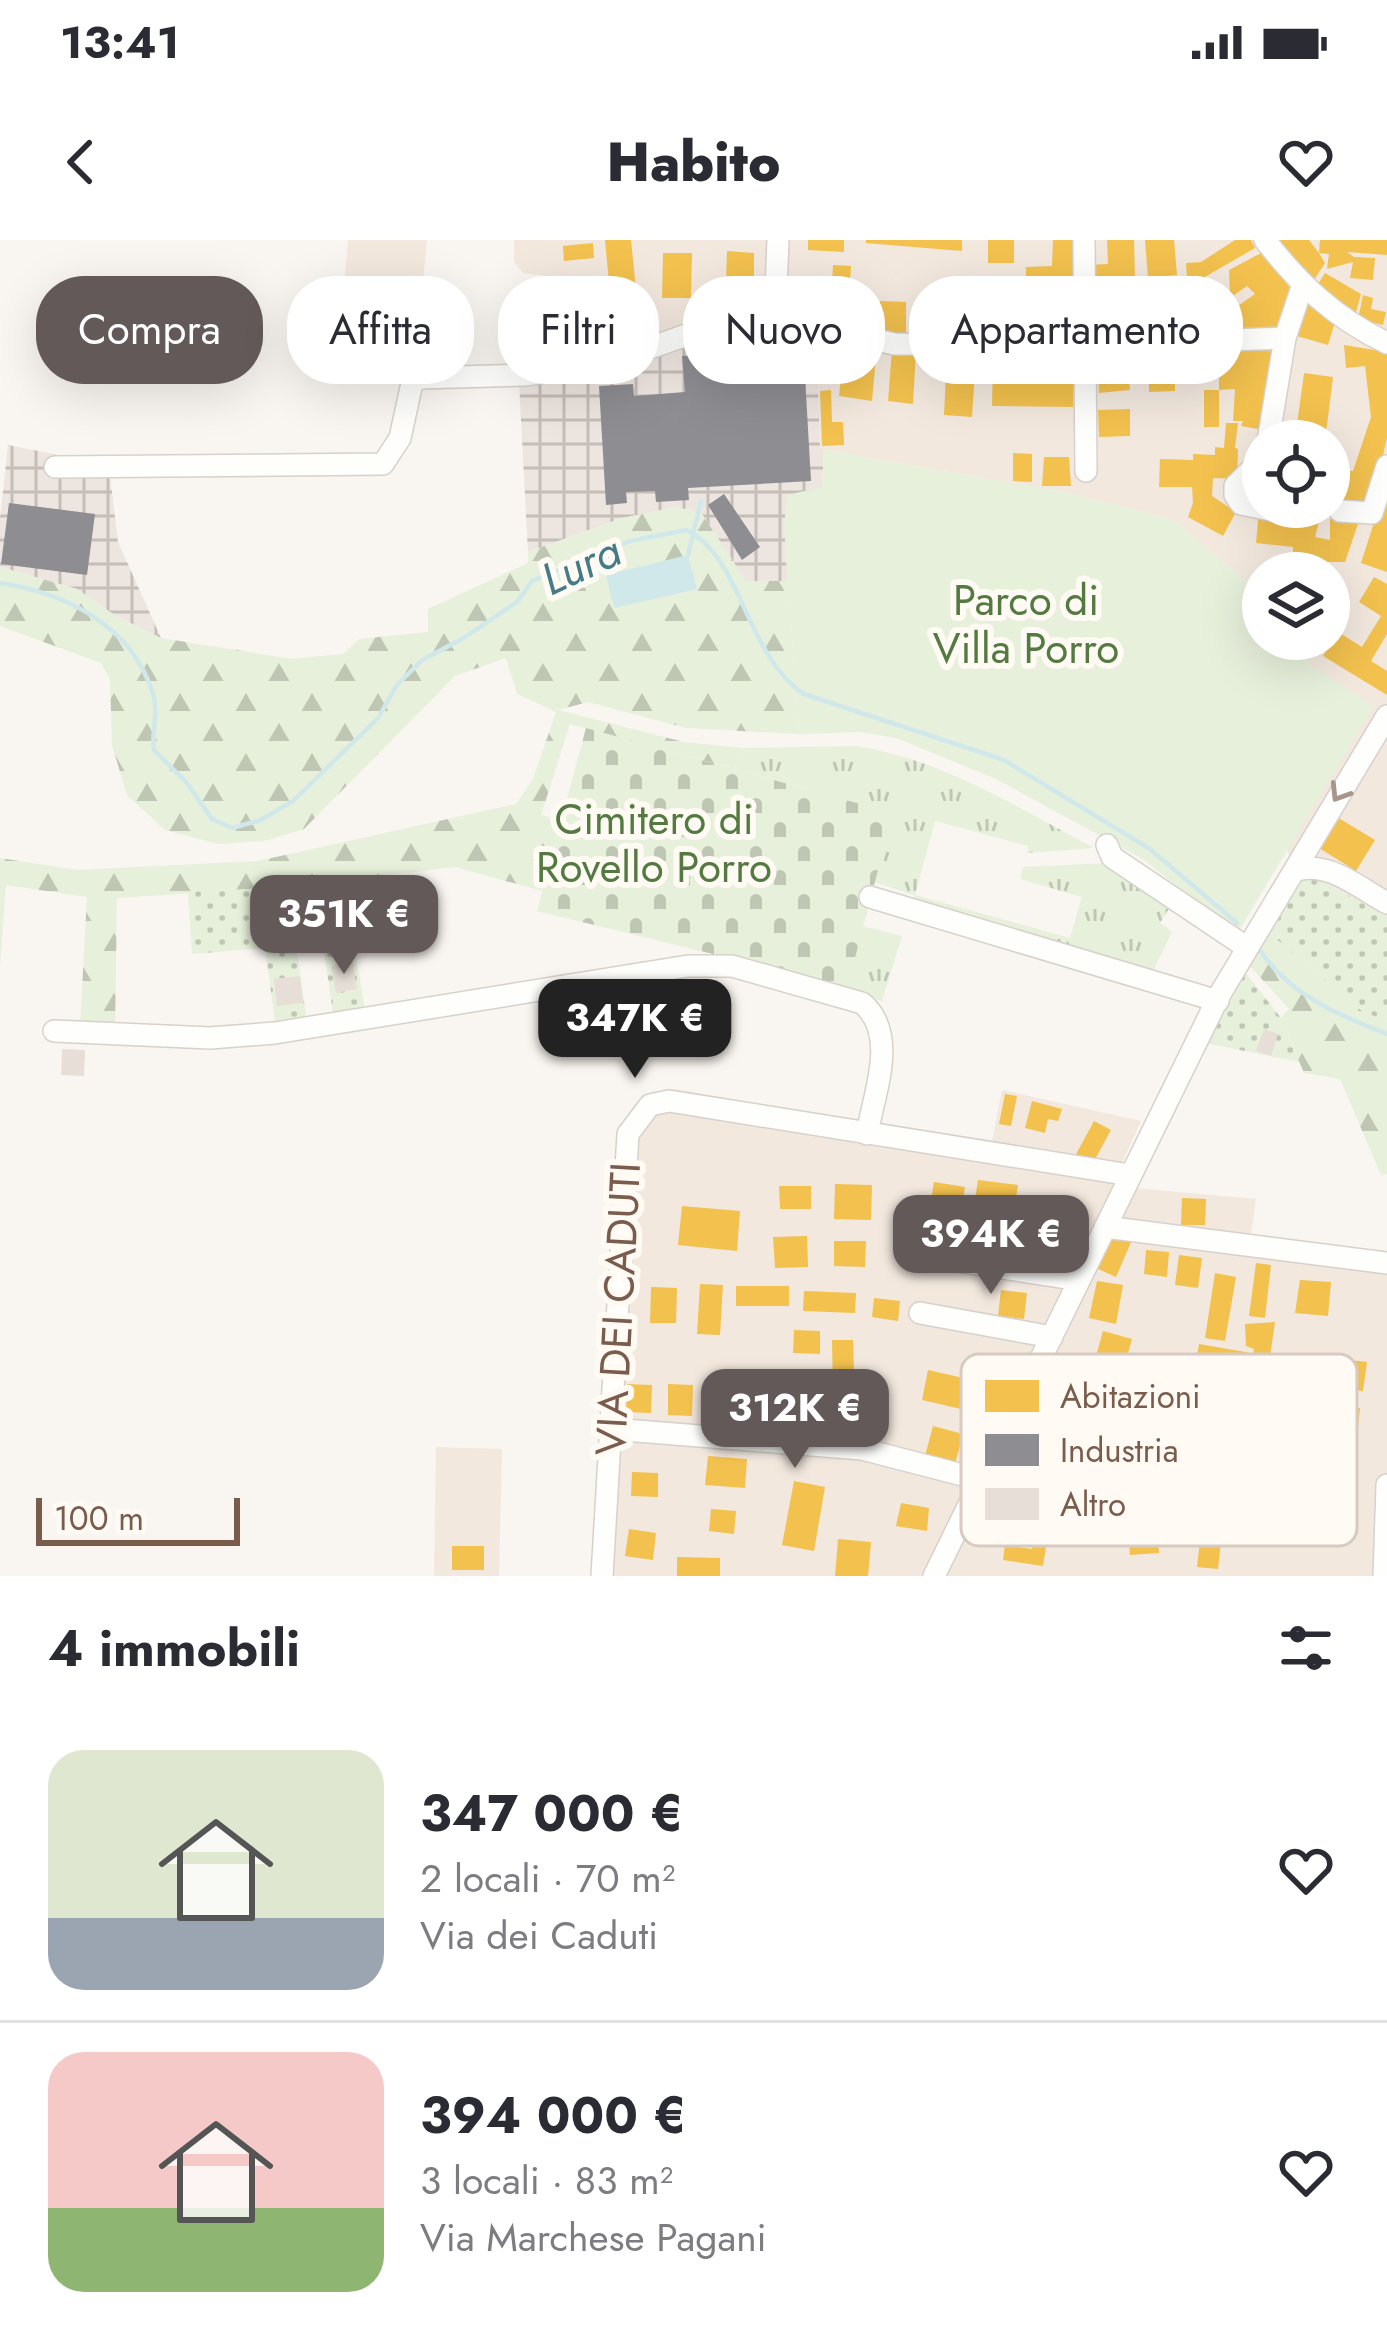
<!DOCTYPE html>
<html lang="it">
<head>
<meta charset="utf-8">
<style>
  body { margin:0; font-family:Jost,sans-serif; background:#f2f2f3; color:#2b2b33; height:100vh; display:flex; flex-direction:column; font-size:45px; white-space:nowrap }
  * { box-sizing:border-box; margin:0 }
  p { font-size:39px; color:#7c7c81 }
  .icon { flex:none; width:66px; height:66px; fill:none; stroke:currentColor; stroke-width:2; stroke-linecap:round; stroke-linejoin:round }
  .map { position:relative; height:1336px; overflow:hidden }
  .sheet { display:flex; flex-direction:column; background:#fff; flex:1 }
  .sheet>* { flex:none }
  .top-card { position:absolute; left:36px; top:36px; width:1317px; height:108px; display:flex; gap:24px }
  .controls { position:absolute; left:1242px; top:180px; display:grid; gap:24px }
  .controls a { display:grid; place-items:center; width:108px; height:108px; border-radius:50%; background:#fff; box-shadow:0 12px 48px #0002; font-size:60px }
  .scale { position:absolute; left:36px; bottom:30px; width:204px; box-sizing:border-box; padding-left:12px; border:6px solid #7a5c4d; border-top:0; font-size:33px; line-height:42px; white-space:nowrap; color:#7a5c4d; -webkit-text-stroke:9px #fffaf3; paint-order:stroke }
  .price { position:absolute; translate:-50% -102px; padding:0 27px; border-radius:24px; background:#625958; color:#fff; font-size:39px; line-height:78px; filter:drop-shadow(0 3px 6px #0008) }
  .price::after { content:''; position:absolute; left:50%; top:72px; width:36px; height:27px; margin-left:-18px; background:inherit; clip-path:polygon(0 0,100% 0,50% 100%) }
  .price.selected { background:#222; color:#fff }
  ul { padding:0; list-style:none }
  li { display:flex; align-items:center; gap:36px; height:300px; padding:0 48px }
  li+li { border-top:3px solid #e1e1e2 }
  li span { display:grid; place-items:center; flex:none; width:336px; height:240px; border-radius:36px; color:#555 }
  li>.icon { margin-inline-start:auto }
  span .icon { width:144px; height:144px; fill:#fffc; stroke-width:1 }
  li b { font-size:51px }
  h2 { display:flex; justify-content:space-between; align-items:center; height:144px; padding:0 48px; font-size:51px }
  .chip { padding:0 42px; border-radius:48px; background:#fff; box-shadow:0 12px 48px #0002; font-size:42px; line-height:108px }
  .chip.selected { background:#625958; color:#fff }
  .status { display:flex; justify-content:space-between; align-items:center; height:84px; padding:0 60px; background:#fff; direction:ltr }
  .status svg { height:33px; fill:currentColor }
  header { display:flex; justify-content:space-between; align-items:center; height:156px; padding:0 48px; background:#fff; font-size:54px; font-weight:800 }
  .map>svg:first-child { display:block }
  .residential { fill:#f2e8de; fill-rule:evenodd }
  .industrial { fill:url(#industrial-grid) }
  .grass { fill:url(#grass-tufts) }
  .forest { fill:url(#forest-firs) }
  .cemetery { fill:url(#cemetery-stones) }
  .park { fill:#e7f0db }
  .garden { fill:url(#garden-dots) }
  .water { fill:#d0e8ea }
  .homes { fill:#f2c14e }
  .industry { fill:#8d8d92 }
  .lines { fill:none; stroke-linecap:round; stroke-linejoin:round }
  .stream { stroke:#d0e8ea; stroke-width:4.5 }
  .building { fill:#e6ded7 }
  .minor-casing { stroke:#d7d1cb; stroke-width:24 }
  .minor { stroke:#fefefd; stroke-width:21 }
  .oneway { stroke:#a8958b }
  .labels { text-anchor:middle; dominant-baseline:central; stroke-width:12; stroke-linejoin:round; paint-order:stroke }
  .park-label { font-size:42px; fill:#537a41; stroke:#fffaf3 }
  .street-label { font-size:42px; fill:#7a5c4d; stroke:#fffaf3 }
  .water-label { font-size:45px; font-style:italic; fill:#437c86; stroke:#fffaf3 }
  .key { fill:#fffaf3; stroke:#d7cbc1; stroke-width:3 }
  .key-label { font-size:33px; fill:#7a5c4d }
</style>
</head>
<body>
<div class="status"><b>13:41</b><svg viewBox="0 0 49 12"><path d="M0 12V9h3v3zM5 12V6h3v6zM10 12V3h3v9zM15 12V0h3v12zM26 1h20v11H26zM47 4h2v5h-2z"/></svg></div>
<header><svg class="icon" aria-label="back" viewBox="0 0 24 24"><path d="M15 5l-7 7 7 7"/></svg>Habito<svg class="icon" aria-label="heart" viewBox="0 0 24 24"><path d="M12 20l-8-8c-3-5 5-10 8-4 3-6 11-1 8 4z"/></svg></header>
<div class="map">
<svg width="1387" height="1336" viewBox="0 0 1387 1336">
  <defs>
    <pattern id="industrial-grid" width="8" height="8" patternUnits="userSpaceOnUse" patternTransform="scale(3)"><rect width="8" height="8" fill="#ede5e0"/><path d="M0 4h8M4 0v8" fill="none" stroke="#c5bdb8"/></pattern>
    <pattern id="grass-tufts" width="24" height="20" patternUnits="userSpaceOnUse" patternTransform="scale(3)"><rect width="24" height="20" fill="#e7f0db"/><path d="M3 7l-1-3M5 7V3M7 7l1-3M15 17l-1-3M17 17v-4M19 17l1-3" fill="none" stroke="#c0c6b4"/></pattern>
    <pattern id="forest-firs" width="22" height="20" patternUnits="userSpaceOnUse" patternTransform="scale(3)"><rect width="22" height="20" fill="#e7f0db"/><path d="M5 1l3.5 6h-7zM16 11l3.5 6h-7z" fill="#c0c6b4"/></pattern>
    <pattern id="cemetery-stones" width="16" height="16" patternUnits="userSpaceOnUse" patternTransform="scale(3)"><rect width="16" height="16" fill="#e7f0db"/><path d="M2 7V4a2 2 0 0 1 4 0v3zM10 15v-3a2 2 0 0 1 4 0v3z" fill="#c0c6b4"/></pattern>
    <pattern id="garden-dots" width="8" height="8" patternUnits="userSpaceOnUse" patternTransform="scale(3)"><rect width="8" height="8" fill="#e7f0db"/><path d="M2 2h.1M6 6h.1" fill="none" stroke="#c0c6b4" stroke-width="1.8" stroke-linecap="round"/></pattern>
  </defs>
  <rect width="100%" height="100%" fill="#f9f5f0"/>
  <path class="residential" d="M348,0H427L414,135L336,136Z
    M514,0H1387V677L1317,638H1297L1287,610L1372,467L1274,399H1329V333H1263V356L1175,281L1163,277L1068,253L824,210L820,207L816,90L566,123L562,38L523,33L514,22ZM1263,201H1329V267H1263Z
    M675,849L991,907L1002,850L1141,881L1119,930L1134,948L1256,959L1250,1000L1387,1019V1336H599L620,890L634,865Z
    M436,1207L502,1209L499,1336H434Z"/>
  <path class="industrial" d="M766,86L816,89L820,207L824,210L822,247L785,306L788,341H746L702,274L677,267L622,278L528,312L519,142Z
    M8,205L84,220L110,235L118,302L161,398L116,376L77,349L0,327V278Z"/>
  <path class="grass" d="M857,506C943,520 1019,568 1094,608L1027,613L1028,606L935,581L915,655L1070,698L1082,657L1020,639L1023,627L1110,623L1172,664L1160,683L1172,692L1152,733L917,664L914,655L874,642L892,573L735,529L741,508Z
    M862,686L902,696L882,761L846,752Z"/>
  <path class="forest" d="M677,267L702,274L746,341H788L799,494L686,488L588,462L558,470L684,502L741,508L735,529L570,484L541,575L561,580L542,651L455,627L288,647L117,658L115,792L80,786L87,657L6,645L0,727V618L77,630L258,621L516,564L533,539L556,472L517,454L506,418L455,436L304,589L265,601L218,604L165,590L127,555L112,505L110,439L101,423L0,386V327L77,349L116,376L161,398L291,419L343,414L359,399L428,392V369L528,323V312L622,278Z
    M1268,692L1361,770L1387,782V934L1381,935L1340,839L1304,833L1281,778L1289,769L1249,725Z"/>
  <path class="cemetery" d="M586,488L893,573L846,752L717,715L537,671Z"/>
  <path class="park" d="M824,210L1068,253L1163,277L1175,281L1263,356V399H1274L1373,467L1237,694L1143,619L996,539L896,498L860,492L799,494L784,286L787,255L822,247Z"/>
  <path class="garden" d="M1297,638H1317L1387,677V782L1361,770L1268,692Z
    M342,641L366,774L334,779L314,644Z
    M288,647L307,783L276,788L265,708L192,714L188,652Z
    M1245,732L1281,778L1299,822L1205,803Z"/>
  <path class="water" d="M688,315L697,349L614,368L606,335Z"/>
  <path class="homes" d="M605,0H631L636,49L610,53Z
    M808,0H844V12L808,10Z
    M866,0H962V11L866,3Z
    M988,0H1014V23H988Z
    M1053,0H1079L1078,40L1026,41V27L1052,26Z
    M1107,0H1134L1135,39L1088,45L1087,25L1108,24Z
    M1145,0H1174L1177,35L1148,38Z
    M1235,0H1251L1255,8L1203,38L1187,39L1186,23L1201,22Z
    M1272,0H1309L1319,13L1320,0H1387V15L1347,12L1354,17L1375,18L1373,40L1350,38L1353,22L1327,29L1329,14L1319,13L1325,23L1310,46Z
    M593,3L594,18L564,21L563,6Z
    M727,11L754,13V41H726Z
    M1263,12L1292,51L1277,96L1232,97V70L1255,54L1247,46L1230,58L1229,30Z
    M663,13H692L691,58H662Z
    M833,25L851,26L849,58H831Z
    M1325,33L1361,54L1355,76L1316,47Z
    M790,36L820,38L818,68L787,67Z
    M1184,39L1181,98L1155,99L1157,40Z
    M1079,44V74H1063V62L1000,70L999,49Z
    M386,49H411L412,77H386Z
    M724,52H750L751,76L724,77Z
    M961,53L980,54L979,102L947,101L948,72L960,73Z
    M1363,55L1373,58L1371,69L1386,72L1383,85L1358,79Z
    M880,61L906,62V97L880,95Z
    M1301,61L1335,82L1328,105L1290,94Z
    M621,69L623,93L586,97L585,73Z
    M914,73L939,76L938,100L913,98Z
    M845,100L877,105L872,161L839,156Z
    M377,105L409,106V126H375Z
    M1344,105L1387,112V198L1370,269L1329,263L1331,228L1353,231L1371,177L1365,126L1346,128Z
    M1281,106L1264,190L1241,186L1243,181H1233L1235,149L1219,150V108Z
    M892,110L916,111L913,164L888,161Z
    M1175,110V151L1149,152V111Z
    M947,113L976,116L972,177L944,175Z
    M993,115H1020V131L1047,132V115L1074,116L1073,167L992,166Z
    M1127,123L1130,150L1099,153L1098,125Z
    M1304,133L1333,137L1325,201L1295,199Z
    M831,150L832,182H843L844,205L822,206L820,151Z
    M1204,150H1219V187H1204Z
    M1130,169V196L1099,197L1098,170Z
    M1226,183H1238L1235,208L1238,209L1237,239L1213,238L1212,256L1236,272L1223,296L1188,277L1193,263L1192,247H1159L1160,219L1193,220V214L1215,215V207L1224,208Z
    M1013,213L1032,214V242L1013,241Z
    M1044,217H1069L1071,246H1042Z
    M1386,245H1387V332L1361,323Z
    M1304,267H1323L1315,297L1330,300V279L1359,281L1345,322H1311L1310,333H1294L1293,307L1256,303L1259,271L1300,285Z
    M1374,337L1387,344V394L1371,421L1387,431V455L1323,416L1338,392L1362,407L1381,376L1359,362Z
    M1337,577L1375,600L1356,631L1319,608Z
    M1005,854L1017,856L1011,886L999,884Z
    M1032,861L1062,869L1058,881L1048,879L1045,893L1025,888Z
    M1094,881L1111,890L1092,925L1075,916Z
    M978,940L1018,945L1014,972L974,966Z
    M934,942L965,947L960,977L929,972Z
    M835,944L872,945L871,980L834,979Z
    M779,946H811V969H780Z
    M1182,958L1206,959L1205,985H1181Z
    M1038,961L1070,962L1063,995L1033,993Z
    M682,966L740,971L737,1011L678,1005Z
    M916,988L1054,1007L1051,1024L914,1006Z
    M1112,991L1132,1000L1116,1037L1096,1028Z
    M807,996L808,1027L775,1028L773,997Z
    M834,1001H866L865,1027L834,1026Z
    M1146,1010L1169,1012L1167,1037L1144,1034Z
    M1179,1015L1202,1018L1198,1048L1175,1045Z
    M1256,1023L1271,1025L1265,1078L1249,1076Z
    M1215,1033L1236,1037L1225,1101L1205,1098Z
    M1300,1040L1331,1042L1328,1076L1295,1073Z
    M1097,1041L1123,1045L1116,1084L1089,1078Z
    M700,1044L723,1045L720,1095L697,1094Z
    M736,1046H789V1066H736Z
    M651,1047L677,1048L676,1083H650Z
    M1001,1050L1027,1053L1024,1079L998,1076Z
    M804,1051L856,1053L855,1073L803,1071Z
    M874,1058L900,1061L898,1081L872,1077Z
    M1275,1082L1266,1144L1250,1143L1254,1109L1246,1106L1245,1084Z
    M794,1090L820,1091V1114L793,1113Z
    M1103,1091L1132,1099L1122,1135L1093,1127Z
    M832,1100H853L854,1133H860V1151H833Z
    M1199,1104L1251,1113L1243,1158L1191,1150Z
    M1332,1118L1367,1122L1363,1151L1328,1147Z
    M928,1130L968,1139L961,1169L922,1160Z
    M754,1136L781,1140L777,1167L749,1162Z
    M627,1144L652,1145L651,1173L626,1172Z
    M668,1144L693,1145L692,1176L668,1175Z
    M714,1147L741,1150L739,1171L712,1169Z
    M823,1155L850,1162L842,1193L815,1186Z
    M786,1157L813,1161L809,1188L782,1184Z
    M1331,1166L1360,1168L1357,1197L1328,1195Z
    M933,1186L963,1194L955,1224L925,1216Z
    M708,1216L747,1219L745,1248L705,1245Z
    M632,1232L658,1233V1257L631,1256Z
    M794,1241L825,1247L814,1311L782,1305Z
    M901,1263L929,1268L927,1291L896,1286Z
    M711,1269L736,1271L734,1294L709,1291Z
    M1036,1286L1049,1288L1043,1326L1003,1320L1005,1305L1032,1309Z
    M1157,1287L1159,1313L1130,1315L1128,1290Z
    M629,1289L656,1293L653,1320L625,1316Z
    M1201,1291L1222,1293L1218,1329L1197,1327Z
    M838,1299L871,1302L868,1336H835Z
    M452,1306H484V1330H452Z
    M677,1317L720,1318V1336H677Z"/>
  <path class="industry" d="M744,112L745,135L796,132L795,119H804L811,241L688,248L689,260L656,262L655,251L626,252L627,263L606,265L599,146L633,144L634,156L685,152L682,116Z
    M724,254L760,307L742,320L708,265Z
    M9,263L95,274L87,335L1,324Z"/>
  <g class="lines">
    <path class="stream" d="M688,315L701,261
      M0,343C65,353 132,385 153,454C159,472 151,491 154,510L186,542L212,579L232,588L261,580L293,561L378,478L397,445L422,420L462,399L517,362L532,341L630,301L686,290C742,316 745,415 804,454L1004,520L1150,609L1237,683
      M1260,710C1288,754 1340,776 1387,794"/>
  </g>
  <path class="building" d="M353,722L357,749L336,753L331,726Z
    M300,736L303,763L277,766L274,739Z
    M1264,789L1278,794L1271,816L1256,811Z
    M62,809L85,810L84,836L61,835Z"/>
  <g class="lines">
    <defs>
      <path id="minor" d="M1084,0L1086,231
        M1265,0C1299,44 1336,79 1387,103
        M775,76L778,0
        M1268,201L1285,98L1302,47
        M1263,218L1235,246V255L1241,264L1296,275
        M55,227L383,224L400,198L412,143L420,138L525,135L571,128L630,115L695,92L775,76L894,104L1085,105L1285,98
        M1340,271L1372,273L1387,226
        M1107,605L1112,617L1246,707
        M1294,631C1327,619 1359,648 1387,663
        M870,657L1218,761
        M54,791L210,798L275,793L688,726H732L862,763C899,794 874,853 867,894
        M1105,987L1387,1023
        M932,1017L1079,1040
        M920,1073L1052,1097
        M612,1189L862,1209L982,1240
        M602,1336L628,894L650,865L669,861L1130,935
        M934,1336L1220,754L1387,476
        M1384,1336L1387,1245"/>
    </defs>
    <use href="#minor" class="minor-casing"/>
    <use href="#minor" class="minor"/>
  </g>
  <defs><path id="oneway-chevron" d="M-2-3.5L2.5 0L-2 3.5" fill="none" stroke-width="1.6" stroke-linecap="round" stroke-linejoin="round" transform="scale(3)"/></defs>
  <use class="oneway" href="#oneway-chevron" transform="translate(1339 553) rotate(122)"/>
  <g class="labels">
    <g class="park-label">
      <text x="1026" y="360">Parco di<tspan x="1026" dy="48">Villa Porro</tspan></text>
      <text x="654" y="579">Cimitero di<tspan x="654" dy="48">Rovello Porro</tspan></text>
    </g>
    <g class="street-label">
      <text transform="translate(618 1069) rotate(-87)">VIA DEI CADUTI</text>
    </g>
    <g class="water-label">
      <text transform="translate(581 325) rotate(-25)">Lura</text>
    </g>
  </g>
  <rect x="961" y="1114" width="396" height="192" rx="18" class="key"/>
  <rect x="985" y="1140" width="54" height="32" fill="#f2c14e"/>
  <rect x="985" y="1194" width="54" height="32" fill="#8d8d92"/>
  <rect x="985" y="1248" width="54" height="32" fill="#e6ded7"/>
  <g class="key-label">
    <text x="1060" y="1168">Abitazioni</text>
    <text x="1060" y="1222">Industria</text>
    <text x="1060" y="1276">Altro</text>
  </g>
</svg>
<div class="controls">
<a><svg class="icon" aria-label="locate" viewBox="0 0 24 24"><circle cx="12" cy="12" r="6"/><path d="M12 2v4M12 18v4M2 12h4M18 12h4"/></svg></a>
<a><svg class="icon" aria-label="layers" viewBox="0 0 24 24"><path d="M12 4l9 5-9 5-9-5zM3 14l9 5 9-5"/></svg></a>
</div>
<div class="scale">100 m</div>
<b class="price" style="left:344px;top:737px">351K €</b>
<b class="price selected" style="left:635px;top:841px">347K €</b>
<b class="price" style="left:991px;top:1057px">394K €</b>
<b class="price" style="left:795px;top:1231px">312K €</b>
<div class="top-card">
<a class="chip selected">Compra</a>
<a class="chip">Affitta</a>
<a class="chip">Filtri</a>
<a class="chip">Nuovo</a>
<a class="chip">Appartamento</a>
</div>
</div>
<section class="sheet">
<h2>4 immobili<svg class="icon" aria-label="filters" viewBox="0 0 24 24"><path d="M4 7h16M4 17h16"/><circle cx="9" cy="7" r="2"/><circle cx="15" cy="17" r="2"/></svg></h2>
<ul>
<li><span style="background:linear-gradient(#dfe7d0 70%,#9aa5b1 0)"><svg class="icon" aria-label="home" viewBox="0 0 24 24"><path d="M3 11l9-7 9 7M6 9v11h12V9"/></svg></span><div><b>347 000 €</b><p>2 locali · 70 m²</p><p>Via dei Caduti</p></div><svg class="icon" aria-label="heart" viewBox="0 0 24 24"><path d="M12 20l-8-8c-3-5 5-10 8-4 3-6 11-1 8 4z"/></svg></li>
<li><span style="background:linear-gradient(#f6c9c9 65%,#8fb573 0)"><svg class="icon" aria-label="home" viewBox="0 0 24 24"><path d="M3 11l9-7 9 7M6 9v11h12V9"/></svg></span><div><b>394 000 €</b><p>3 locali · 83 m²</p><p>Via Marchese Pagani</p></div><svg class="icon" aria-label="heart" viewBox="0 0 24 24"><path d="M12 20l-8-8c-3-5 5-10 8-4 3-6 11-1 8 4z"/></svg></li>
</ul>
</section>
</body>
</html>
